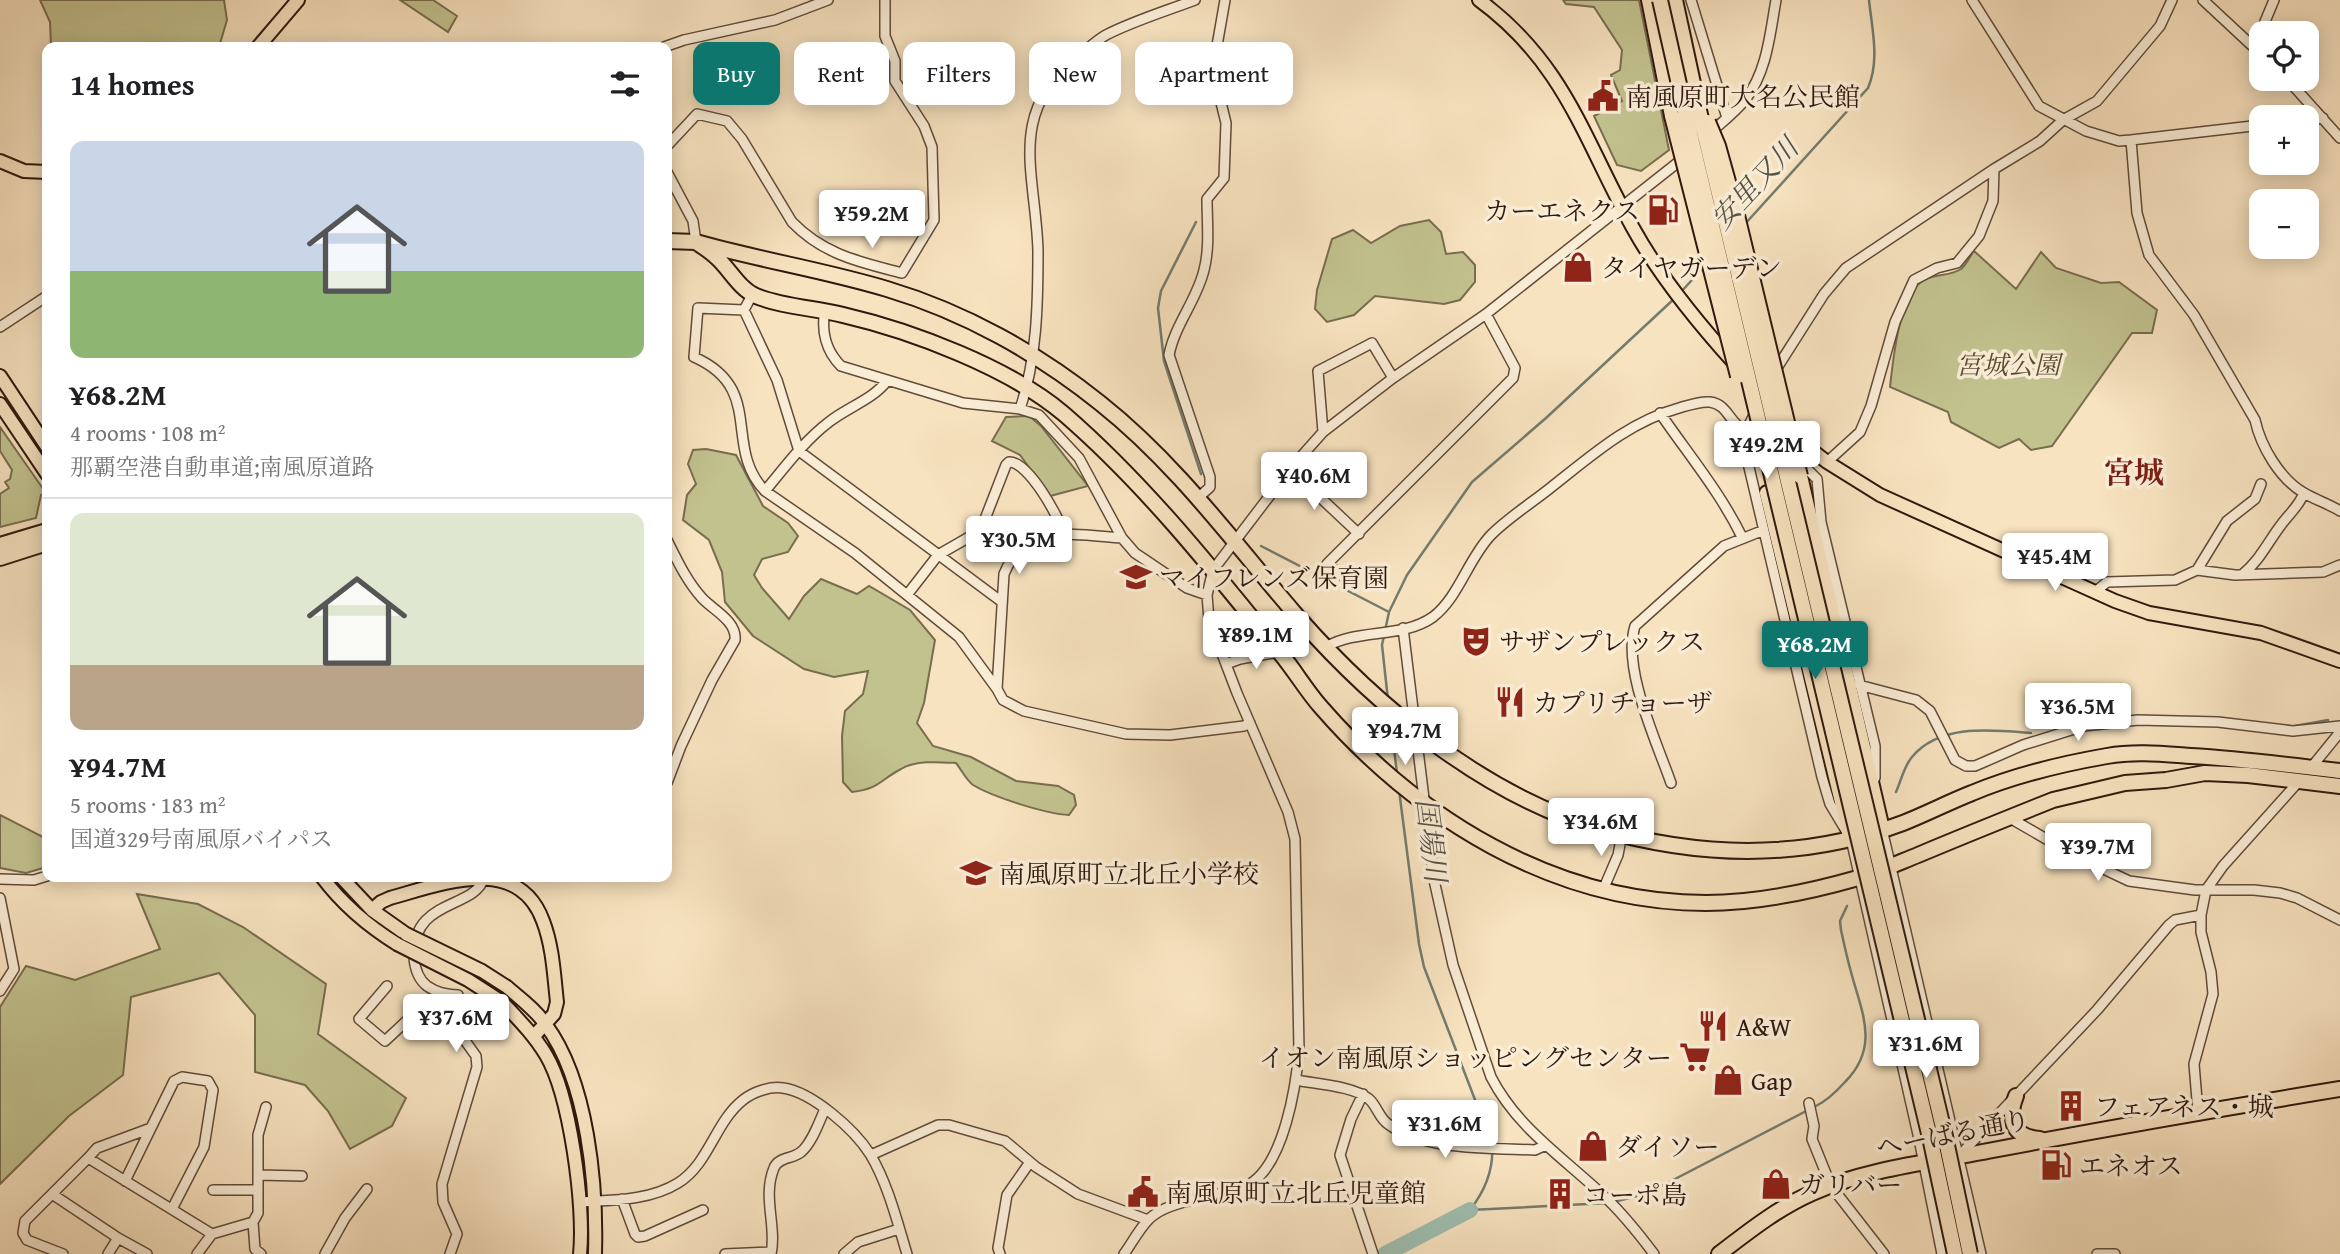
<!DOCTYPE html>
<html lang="en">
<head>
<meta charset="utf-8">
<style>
  body { margin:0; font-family:"Gentium Book Plus","Noto Serif JP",serif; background:#f6f6f6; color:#202124; height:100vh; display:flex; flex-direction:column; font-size:26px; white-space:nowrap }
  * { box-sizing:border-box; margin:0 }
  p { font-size:23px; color:#757577 }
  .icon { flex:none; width:38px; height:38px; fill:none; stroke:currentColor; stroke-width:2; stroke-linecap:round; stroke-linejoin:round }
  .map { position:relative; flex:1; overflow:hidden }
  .side { position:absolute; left:42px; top:42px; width:630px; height:840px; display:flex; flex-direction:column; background:#fff; border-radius:14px; box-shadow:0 4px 18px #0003 }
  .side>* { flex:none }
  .top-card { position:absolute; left:693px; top:42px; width:665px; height:63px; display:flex; gap:14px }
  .tools { position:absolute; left:2249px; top:21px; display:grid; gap:14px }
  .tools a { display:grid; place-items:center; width:70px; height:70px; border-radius:14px; background:#fff; box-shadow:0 4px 18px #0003; font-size:35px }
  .price { position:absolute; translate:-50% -60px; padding:0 16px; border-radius:7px; background:#fff; color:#222; font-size:23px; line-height:46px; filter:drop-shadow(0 2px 4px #0008) }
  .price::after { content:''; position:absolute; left:50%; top:42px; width:21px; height:16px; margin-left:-10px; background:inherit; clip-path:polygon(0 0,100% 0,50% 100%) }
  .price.on { background:#0f766e; color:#fff }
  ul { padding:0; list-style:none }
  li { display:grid; align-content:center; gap:14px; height:371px; padding:0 28px }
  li+li { border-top:2px solid #e0e0e0 }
  li span { display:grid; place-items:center; height:217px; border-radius:14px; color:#555 }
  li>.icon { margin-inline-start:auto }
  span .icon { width:126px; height:126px; fill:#fffc; stroke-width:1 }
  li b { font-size:30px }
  h2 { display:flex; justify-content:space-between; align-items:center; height:84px; padding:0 28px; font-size:30px }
  .chip { padding:0 24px; border-radius:14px; background:#fff; box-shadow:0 4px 18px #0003; font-size:24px; line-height:63px }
  .chip.on { background:#0f766e; color:#fff }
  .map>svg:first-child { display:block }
  .green { fill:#c2c28f; stroke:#786d4e; stroke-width:2 }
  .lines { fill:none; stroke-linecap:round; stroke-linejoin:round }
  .stream { stroke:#727c6e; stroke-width:2.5 }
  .river { stroke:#9ebeaf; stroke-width:16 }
  .minor-casing { stroke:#614b3a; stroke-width:12 }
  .major-casing { stroke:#2f180d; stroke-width:16 }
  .highway-casing { stroke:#2f180d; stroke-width:18 }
  .minor { stroke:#faedd6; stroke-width:9 }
  .major { stroke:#f8e3c0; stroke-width:12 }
  .highway { stroke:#f8e3c0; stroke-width:14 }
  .major-bridge-casing { stroke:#2f180d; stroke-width:16; stroke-linecap:butt }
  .highway-bridge-casing { stroke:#2f180d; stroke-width:18; stroke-linecap:butt }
  .major-bridge { stroke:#f8e3c0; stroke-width:12 }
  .highway-bridge { stroke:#f8e3c0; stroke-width:14 }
  .labels { text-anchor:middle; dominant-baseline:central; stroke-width:7; stroke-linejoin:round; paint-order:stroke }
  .poi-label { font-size:26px; fill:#2f180d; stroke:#faedd6; text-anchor:start }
  .park-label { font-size:26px; font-style:italic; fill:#5b4b34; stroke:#faedd6 }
  .street-label { font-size:26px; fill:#2f180d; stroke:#faedd6 }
  .water-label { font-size:28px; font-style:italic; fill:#565246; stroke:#faedd6 }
  .quarter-label { font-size:30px; font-weight:bold; fill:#7a1f14; stroke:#faedd6 }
</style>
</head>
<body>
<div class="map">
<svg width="2340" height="1254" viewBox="0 0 2340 1254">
  <rect width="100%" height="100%" fill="#f8e3c0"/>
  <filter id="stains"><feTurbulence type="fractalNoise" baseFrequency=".00286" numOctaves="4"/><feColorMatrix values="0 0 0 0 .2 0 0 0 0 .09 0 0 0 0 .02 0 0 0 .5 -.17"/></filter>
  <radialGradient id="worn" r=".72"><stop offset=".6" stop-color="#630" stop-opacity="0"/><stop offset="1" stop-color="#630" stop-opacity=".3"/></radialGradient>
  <path class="green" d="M40,0H224L227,20L219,47H51L50,22Z
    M400,0H433L457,16L448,32Z
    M1563,0H1639L1669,150L1641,171L1617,165L1594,116L1622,101L1611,75L1620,70L1622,50L1594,7L1566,4Z
    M1429,220L1441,232L1446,254L1463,252L1475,265V282L1460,300L1444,304L1375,296L1354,315L1327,322L1315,309L1317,290L1332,239L1353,230L1371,243L1400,226Z
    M1974,251L2016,289L2041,252L2056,268L2101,283L2119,282L2157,310L2152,333H2132L2052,446L2031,450L2019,439L1999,448L1951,422L1948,412L1890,387C1893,361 1899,293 1924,280C1935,274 1951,276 1961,269C1966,265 1970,256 1974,251Z
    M1029,416L1041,426L1088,486L1050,496L1020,455L992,441L1006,417Z
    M0,427L46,493L41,495L36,518L0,527V494L9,488L5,482L10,479L12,470L0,451Z
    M706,449L736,455L763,506L788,523L798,536L788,552L762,559L754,575L762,588L789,619L804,596L821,579L857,594L869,586L910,610L935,640L924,703L917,723L933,746L971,757L1016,781L1058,786L1074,795L1076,805L1069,815C1046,814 993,797 973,785C966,780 961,769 956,763C939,762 916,760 901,769C880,780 879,789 852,792L843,782L842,736L845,711L863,694L868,671L834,677L804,669L753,636L725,602L722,572L709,540L683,520L687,495L696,484L688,464L693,450Z
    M0,815L47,839V867L26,873L0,868Z
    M137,894L198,904L243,927L326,984L318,1034L406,1098L392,1126L350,1149L328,1111L305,1085L255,1072V1015L219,973L131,997L123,1075L69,1116L0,1184V1007L26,966L75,980L160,949Z"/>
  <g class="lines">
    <path class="stream" d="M1196,222L1161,291L1158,308L1164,361L1201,474
      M1745,224L1868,88C1880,60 1872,29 1869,0
      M1680,293L1704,267
      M1261,546L1389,612
      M1388,700L1382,645L1389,612L1407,575L1472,482L1546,418L1675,298
      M1390,717L1397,773
      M2295,726L2328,720
      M1399,790L1419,944L1424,967L1492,1144C1494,1168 1485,1191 1470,1210
      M1896,792C1901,781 1904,766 1912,757C1940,723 1994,730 2031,733
      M1613,1202L1646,1194L1816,1106C1828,1100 1836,1092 1845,1082C1880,1047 1862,1013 1851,972C1847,958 1844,944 1841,930L1840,921L1847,906
      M1470,1210L1607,1203"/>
    <path class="river" d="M1385,1254L1470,1210"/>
    <defs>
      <path id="minor" d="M1691,0L1727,118
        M1972,0L2039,106L2086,131L2119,141L2131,140L2261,125
        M2203,0L2261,54
        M664,47L684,40L775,20L828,0
        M2254,48L2274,0
        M2287,79L2340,138
        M2306,120L2323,118
        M1709,134C1721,123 1734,113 1745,100C1767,72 1770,34 1776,0
        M2131,140L2137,213L2149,255L2194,315L2255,420C2261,447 2280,479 2304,493C2316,500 2329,504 2340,511
        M667,146L697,114L727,121L742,139L792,222C824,255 860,262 902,273L934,220L932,147L924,126L895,81V61L885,36V0
        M667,172L693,221L696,242
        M752,295L744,310L698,308L694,357C766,389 722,446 765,491L855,553L959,637L997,689L1003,700L1024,711L1126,734L1170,735L1244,726L1250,723
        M744,310L777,380L799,451L1002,602
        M825,310C821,331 826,351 841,366L963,403L1020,409L1039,415L1079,458L1122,538L1135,553L1187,588L1207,595
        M0,327L47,296
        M1775,371L1824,294L1846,268L1994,169L2040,141L2063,120L2097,101L2160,26L2172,0
        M1020,409C1037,359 1038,304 1038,251C1036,175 1006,114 1076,58C1086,51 1095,41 1106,35C1133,21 1166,11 1195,0
        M1757,409L1746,431L1744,446L1822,777L1830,804L1851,839L1919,1139L1942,1254
        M1660,413C1688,454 1720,492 1742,537
        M1323,432L1318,371L1372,343L1393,378
        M1796,458L1817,479L1821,522L1875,746V778
        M1827,462L1860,432L1871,406L1895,322L1914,280L1937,268L1957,263L1979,236L1993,201L1994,169
        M1290,469L1359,534
        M765,491C785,467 804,441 829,422C848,407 872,400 887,381
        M1199,497L1210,487V477L1169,355C1175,324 1197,300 1204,270C1210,247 1207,222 1207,199L1224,178L1226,123L1215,78V57L1225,0
        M667,540C677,560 686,580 702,598C713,610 737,621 735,640L712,680L681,746L667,783
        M2197,570L2227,521L2255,499L2261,484
        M2243,574C2260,560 2268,542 2281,525C2289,514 2299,506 2304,493
        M1352,583L1327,564L1513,378L1515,368L1486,314
        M2095,592L2107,582L2175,580L2197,570L2235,575L2323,572L2340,565
        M907,595L938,555L971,536L985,519L1006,465L1009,462C1028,461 1059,517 1064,534
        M1403,628L1434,880L1453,965L1491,1077C1517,1128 1564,1158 1605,1197C1623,1214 1639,1234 1654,1254
        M1326,647C1358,628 1402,639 1433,617C1459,597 1468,559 1491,535C1508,518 1530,504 1549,489C1590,457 1628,422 1679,408C1689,405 1700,401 1710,402C1725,404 1728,417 1738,426C1745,433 1755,438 1765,443
        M1226,664L1240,659L1279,652
        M1859,685L1916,700L1930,711L1955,760L1966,766H1975L2023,745L2084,726L2138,720L2218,722L2293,731L2340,726
        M997,689L1004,574C1025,522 1077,535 1122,538
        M2310,769L2340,732
        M1671,783C1656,740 1622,669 1635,626L1724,546L1764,530
        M2010,818L2072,854L2129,881L2195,890H2254L2280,893L2297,898L2340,920
        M1882,829L1981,1254
        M0,879L34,880L47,876
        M1603,890L1618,855L1622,834
        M0,898L14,969L0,991
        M387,986L359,1019L385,1041L416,1012L449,1018L476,1056L477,1067L442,1184L443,1202L457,1234L450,1254
        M458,995C446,994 437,993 427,986C418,979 415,969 414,958C411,898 474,910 484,878
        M1296,1080C1316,1084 1354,1086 1369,1099C1377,1106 1379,1118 1388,1124C1426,1151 1491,1148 1535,1150L1546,1145
        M1363,1094L1351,1119L1340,1155L1373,1254
        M1809,1103L1814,1126L1812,1139L1831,1186L1884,1254
        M2198,1112L2194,1064L2213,994L2211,972L2201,932V915L2206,890L2223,866L2300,780
        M871,1155L938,1125H949L1005,1141L1036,1167L1078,1194L1148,1220
        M1960,1155L2097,1010L2169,925L2175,920L2201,915
        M88,1158L97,1148L151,1128L174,1081L182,1077L208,1081L213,1090L204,1147L172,1209
        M258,1175L302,1176
        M125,1181L151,1128
        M213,1190H258
        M52,1194L118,1238L147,1254
        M622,1199L635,1234L638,1237L645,1236L703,1210
        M579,1202C612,1200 649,1201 678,1183C709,1164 715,1122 743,1100C753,1092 770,1086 783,1088C812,1092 854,1129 870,1154C888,1184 897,1221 907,1254
        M253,1222L258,1213V1135L266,1107
        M63,1254L27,1240L23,1233L25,1221L88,1158L212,1234
        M108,1254L118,1238
        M197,1254L212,1234L253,1222L255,1249L261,1254
        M325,1254L345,1218L367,1189
        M725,1254L771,1252
        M771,1254C777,1226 762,1197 774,1168C778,1157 793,1159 801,1152C812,1143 819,1122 825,1109
        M844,1254L858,1242L899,1229
        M1000,1254L998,1248L1007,1195L1030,1162
        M1124,1254C1132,1243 1139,1229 1149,1219C1166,1203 1193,1201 1214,1195C1227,1192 1239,1190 1250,1184C1284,1163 1296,1087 1299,1050L1295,839L1288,812L1237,693L1209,620L1207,595L1213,570L1290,469L1323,432L1393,378L1486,314L1686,156
        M2097,1254H2115"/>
      <path id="major" d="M1479,0C1565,63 1584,140 1633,228C1660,277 1697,322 1735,364
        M258,47L298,0
        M0,161L24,171L47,172
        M0,376L47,447
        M0,404L47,474
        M1787,431L1827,462L1880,495L2115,601L2149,613L2261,633L2340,661
        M322,877C343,905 368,926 397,944
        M341,877L372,910L406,934
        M372,910L381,902L390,898C441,884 518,853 543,921C553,947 554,976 557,1002L554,1014L534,1036
        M507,987C521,999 536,1010 546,1025C588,1082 597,1185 595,1254
        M502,1002C518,1019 534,1035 546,1055C570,1095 585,1207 580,1254"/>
      <path id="highway" d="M1649,0L1672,116
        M1675,0L1697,102
        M667,241L696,242C759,260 824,270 887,289C964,312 1038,353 1100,403C1177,464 1234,543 1297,616C1376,706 1483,795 1600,829C1701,858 1804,860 1903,823C1926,814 1949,802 1972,793C2015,775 2061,764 2107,756C2135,751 2163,754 2191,756C2241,759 2290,765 2340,771
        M696,242C703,247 710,251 716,257C729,268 739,289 756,296C783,307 815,308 843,315C912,331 1010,368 1064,414C1146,485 1214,571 1281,654C1295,671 1306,690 1320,706C1417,818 1554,903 1706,903C1757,903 1809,892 1858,878C1878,872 1898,863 1918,855C1963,836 2008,818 2053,800L2125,783L2166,780L2205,773L2248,775L2340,786
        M1800,476L1882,829
        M1767,493L1851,839
        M0,545L47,531
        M0,558L47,543
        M2016,1096C2007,1119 2012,1137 2040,1139
        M1719,1254C1749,1231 1778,1208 1812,1193C1869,1168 1933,1162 1993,1150C2109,1128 2224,1108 2340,1089"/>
    </defs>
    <use href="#minor" class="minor-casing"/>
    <use href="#major" class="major-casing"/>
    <use href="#highway" class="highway-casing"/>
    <use href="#minor" class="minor"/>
    <use href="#major" class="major"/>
    <use href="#highway" class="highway"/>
    <defs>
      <path id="major-bridge" d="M406,934L482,971L507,987
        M397,944L468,980L502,1002"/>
      <path id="highway-bridge" d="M1660,0L1692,142L1931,1142L1955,1254
        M1697,102L1945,1136L1970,1254
        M1672,116L1738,376
        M1708,122L1718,146L1735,207L1800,476"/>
    </defs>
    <use href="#major-bridge" class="major-bridge-casing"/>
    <use href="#highway-bridge" class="highway-bridge-casing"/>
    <use href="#major-bridge" class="major-bridge"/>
    <use href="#highway-bridge" class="highway-bridge"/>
  </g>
  <defs>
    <symbol id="civic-bare" viewBox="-9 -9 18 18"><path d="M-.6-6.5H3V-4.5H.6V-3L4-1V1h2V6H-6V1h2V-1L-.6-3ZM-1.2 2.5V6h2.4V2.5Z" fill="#8f2418" stroke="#faedd6" stroke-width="2.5" paint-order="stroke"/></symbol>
    <symbol id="fuel-bare" viewBox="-9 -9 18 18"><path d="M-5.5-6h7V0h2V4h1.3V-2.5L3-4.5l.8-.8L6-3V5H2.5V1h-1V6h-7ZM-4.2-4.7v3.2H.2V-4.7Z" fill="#8f2418" stroke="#faedd6" stroke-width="2.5" paint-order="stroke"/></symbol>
    <symbol id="shop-bare" viewBox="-9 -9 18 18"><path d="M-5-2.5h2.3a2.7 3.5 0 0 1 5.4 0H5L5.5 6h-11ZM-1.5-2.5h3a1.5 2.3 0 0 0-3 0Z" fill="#8f2418" stroke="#faedd6" stroke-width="2.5" paint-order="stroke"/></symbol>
    <symbol id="school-bare" viewBox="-9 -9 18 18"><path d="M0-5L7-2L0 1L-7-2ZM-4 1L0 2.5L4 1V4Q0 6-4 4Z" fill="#8f2418" stroke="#faedd6" stroke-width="2.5" paint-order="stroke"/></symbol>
    <symbol id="theatre-bare" viewBox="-9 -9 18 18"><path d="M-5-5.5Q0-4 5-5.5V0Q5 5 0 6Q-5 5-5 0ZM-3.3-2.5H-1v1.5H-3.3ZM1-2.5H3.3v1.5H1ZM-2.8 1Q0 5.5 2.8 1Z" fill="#8f2418" stroke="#faedd6" stroke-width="2.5" paint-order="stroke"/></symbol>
    <symbol id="restaurant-bare" viewBox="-9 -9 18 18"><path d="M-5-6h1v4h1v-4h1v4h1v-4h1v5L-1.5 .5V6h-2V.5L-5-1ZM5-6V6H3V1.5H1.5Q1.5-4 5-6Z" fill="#8f2418" stroke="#faedd6" stroke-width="2.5" paint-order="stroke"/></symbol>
    <symbol id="supermarket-bare" viewBox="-9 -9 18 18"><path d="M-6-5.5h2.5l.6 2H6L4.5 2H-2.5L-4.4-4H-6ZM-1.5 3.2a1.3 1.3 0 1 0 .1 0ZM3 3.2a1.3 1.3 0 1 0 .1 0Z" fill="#8f2418" stroke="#faedd6" stroke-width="2.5" paint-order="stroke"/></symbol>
    <symbol id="building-bare" viewBox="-9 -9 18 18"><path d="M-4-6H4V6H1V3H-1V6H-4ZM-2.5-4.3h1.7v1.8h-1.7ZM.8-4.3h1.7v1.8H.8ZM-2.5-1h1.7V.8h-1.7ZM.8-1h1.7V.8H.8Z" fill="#8f2418" stroke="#faedd6" stroke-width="2.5" paint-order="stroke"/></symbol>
  </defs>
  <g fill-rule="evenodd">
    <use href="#civic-bare" x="1581" y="74" width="44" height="44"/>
    <use href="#fuel-bare" x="1641" y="188" width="44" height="44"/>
    <use href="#shop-bare" x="1556" y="245" width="44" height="44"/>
    <use href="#school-bare" x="1114" y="555" width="44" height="44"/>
    <use href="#theatre-bare" x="1454" y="619" width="44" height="44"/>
    <use href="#restaurant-bare" x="1488" y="680" width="44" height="44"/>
    <use href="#school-bare" x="954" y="851" width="44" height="44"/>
    <use href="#restaurant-bare" x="1691" y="1004" width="44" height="44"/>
    <use href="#supermarket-bare" x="1673" y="1035" width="44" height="44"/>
    <use href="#shop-bare" x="1706" y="1058" width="44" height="44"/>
    <use href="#building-bare" x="2049" y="1084" width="44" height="44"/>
    <use href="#shop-bare" x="1571" y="1124" width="44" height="44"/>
    <use href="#fuel-bare" x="2034" y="1143" width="44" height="44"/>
    <use href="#shop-bare" x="1754" y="1162" width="44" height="44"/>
    <use href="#civic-bare" x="1121" y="1170" width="44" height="44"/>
    <use href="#building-bare" x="1538" y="1172" width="44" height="44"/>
  </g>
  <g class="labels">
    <g class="poi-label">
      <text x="1626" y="96">南風原町大名公民館</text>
      <text x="1640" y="210" text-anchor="end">カーエネクス</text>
      <text x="1601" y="267">タイヤガーデン</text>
      <text x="1159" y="577">マイフレンズ保育園</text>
      <text x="1499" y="641">サザンプレックス</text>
      <text x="1533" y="702">カプリチョーザ</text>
      <text x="999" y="873">南風原町立北丘小学校</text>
      <text x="1736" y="1026">A&amp;W</text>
      <text x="1672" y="1057" text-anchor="end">イオン南風原ショッピングセンター</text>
      <text x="1751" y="1080">Gap</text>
      <text x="2094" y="1106">フェアネス・城</text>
      <text x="1616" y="1146">ダイソー</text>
      <text x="2079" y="1165">エネオス</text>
      <text x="1799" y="1184">ガリバー</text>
      <text x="1166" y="1192">南風原町立北丘児童館</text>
      <text x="1583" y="1194">コーポ島</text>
    </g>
    <g class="park-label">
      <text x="2008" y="364">宮城公園</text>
    </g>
    <g class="street-label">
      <text transform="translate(1953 1133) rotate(-11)">へーばる通り</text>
    </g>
    <g class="water-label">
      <text transform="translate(1754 183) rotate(-47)">安里又川</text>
      <text transform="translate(1432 840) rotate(83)">国場川</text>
    </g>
    <g class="quarter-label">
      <text x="2134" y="472">宮城</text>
    </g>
  </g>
  <rect width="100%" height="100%" filter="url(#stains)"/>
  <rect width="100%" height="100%" fill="url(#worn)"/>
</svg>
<div class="tools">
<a><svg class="icon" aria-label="locate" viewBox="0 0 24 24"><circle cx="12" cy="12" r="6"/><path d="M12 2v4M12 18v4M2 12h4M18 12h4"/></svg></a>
<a>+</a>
<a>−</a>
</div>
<b class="price" style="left:872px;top:250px">¥59.2M</b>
<b class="price" style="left:1767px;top:481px">¥49.2M</b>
<b class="price" style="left:1314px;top:512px">¥40.6M</b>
<b class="price" style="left:1019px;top:576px">¥30.5M</b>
<b class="price" style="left:2055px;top:593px">¥45.4M</b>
<b class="price" style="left:1256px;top:671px">¥89.1M</b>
<b class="price on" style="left:1815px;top:681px">¥68.2M</b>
<b class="price" style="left:2078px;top:743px">¥36.5M</b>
<b class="price" style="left:1405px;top:767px">¥94.7M</b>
<b class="price" style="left:1601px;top:858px">¥34.6M</b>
<b class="price" style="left:2098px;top:883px">¥39.7M</b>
<b class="price" style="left:456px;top:1054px">¥37.6M</b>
<b class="price" style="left:1926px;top:1080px">¥31.6M</b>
<b class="price" style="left:1445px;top:1160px">¥31.6M</b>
<div class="top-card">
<a class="chip on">Buy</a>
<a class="chip">Rent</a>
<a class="chip">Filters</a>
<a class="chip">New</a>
<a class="chip">Apartment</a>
</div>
<section class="side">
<h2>14 homes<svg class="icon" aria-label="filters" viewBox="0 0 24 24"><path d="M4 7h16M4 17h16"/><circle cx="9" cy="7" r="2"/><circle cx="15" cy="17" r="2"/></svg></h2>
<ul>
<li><span style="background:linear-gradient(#c9d6e8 60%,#8fb573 0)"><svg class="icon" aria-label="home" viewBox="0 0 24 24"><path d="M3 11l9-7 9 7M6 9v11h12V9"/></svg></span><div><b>¥68.2M</b><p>4 rooms · 108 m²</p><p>那覇空港自動車道;南風原道路</p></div></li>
<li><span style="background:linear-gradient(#dfe7d0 70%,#b9a48a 0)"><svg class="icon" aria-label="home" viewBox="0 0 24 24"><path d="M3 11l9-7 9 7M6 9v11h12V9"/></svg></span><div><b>¥94.7M</b><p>5 rooms · 183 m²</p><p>国道329号南風原バイパス</p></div></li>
</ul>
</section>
</div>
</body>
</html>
